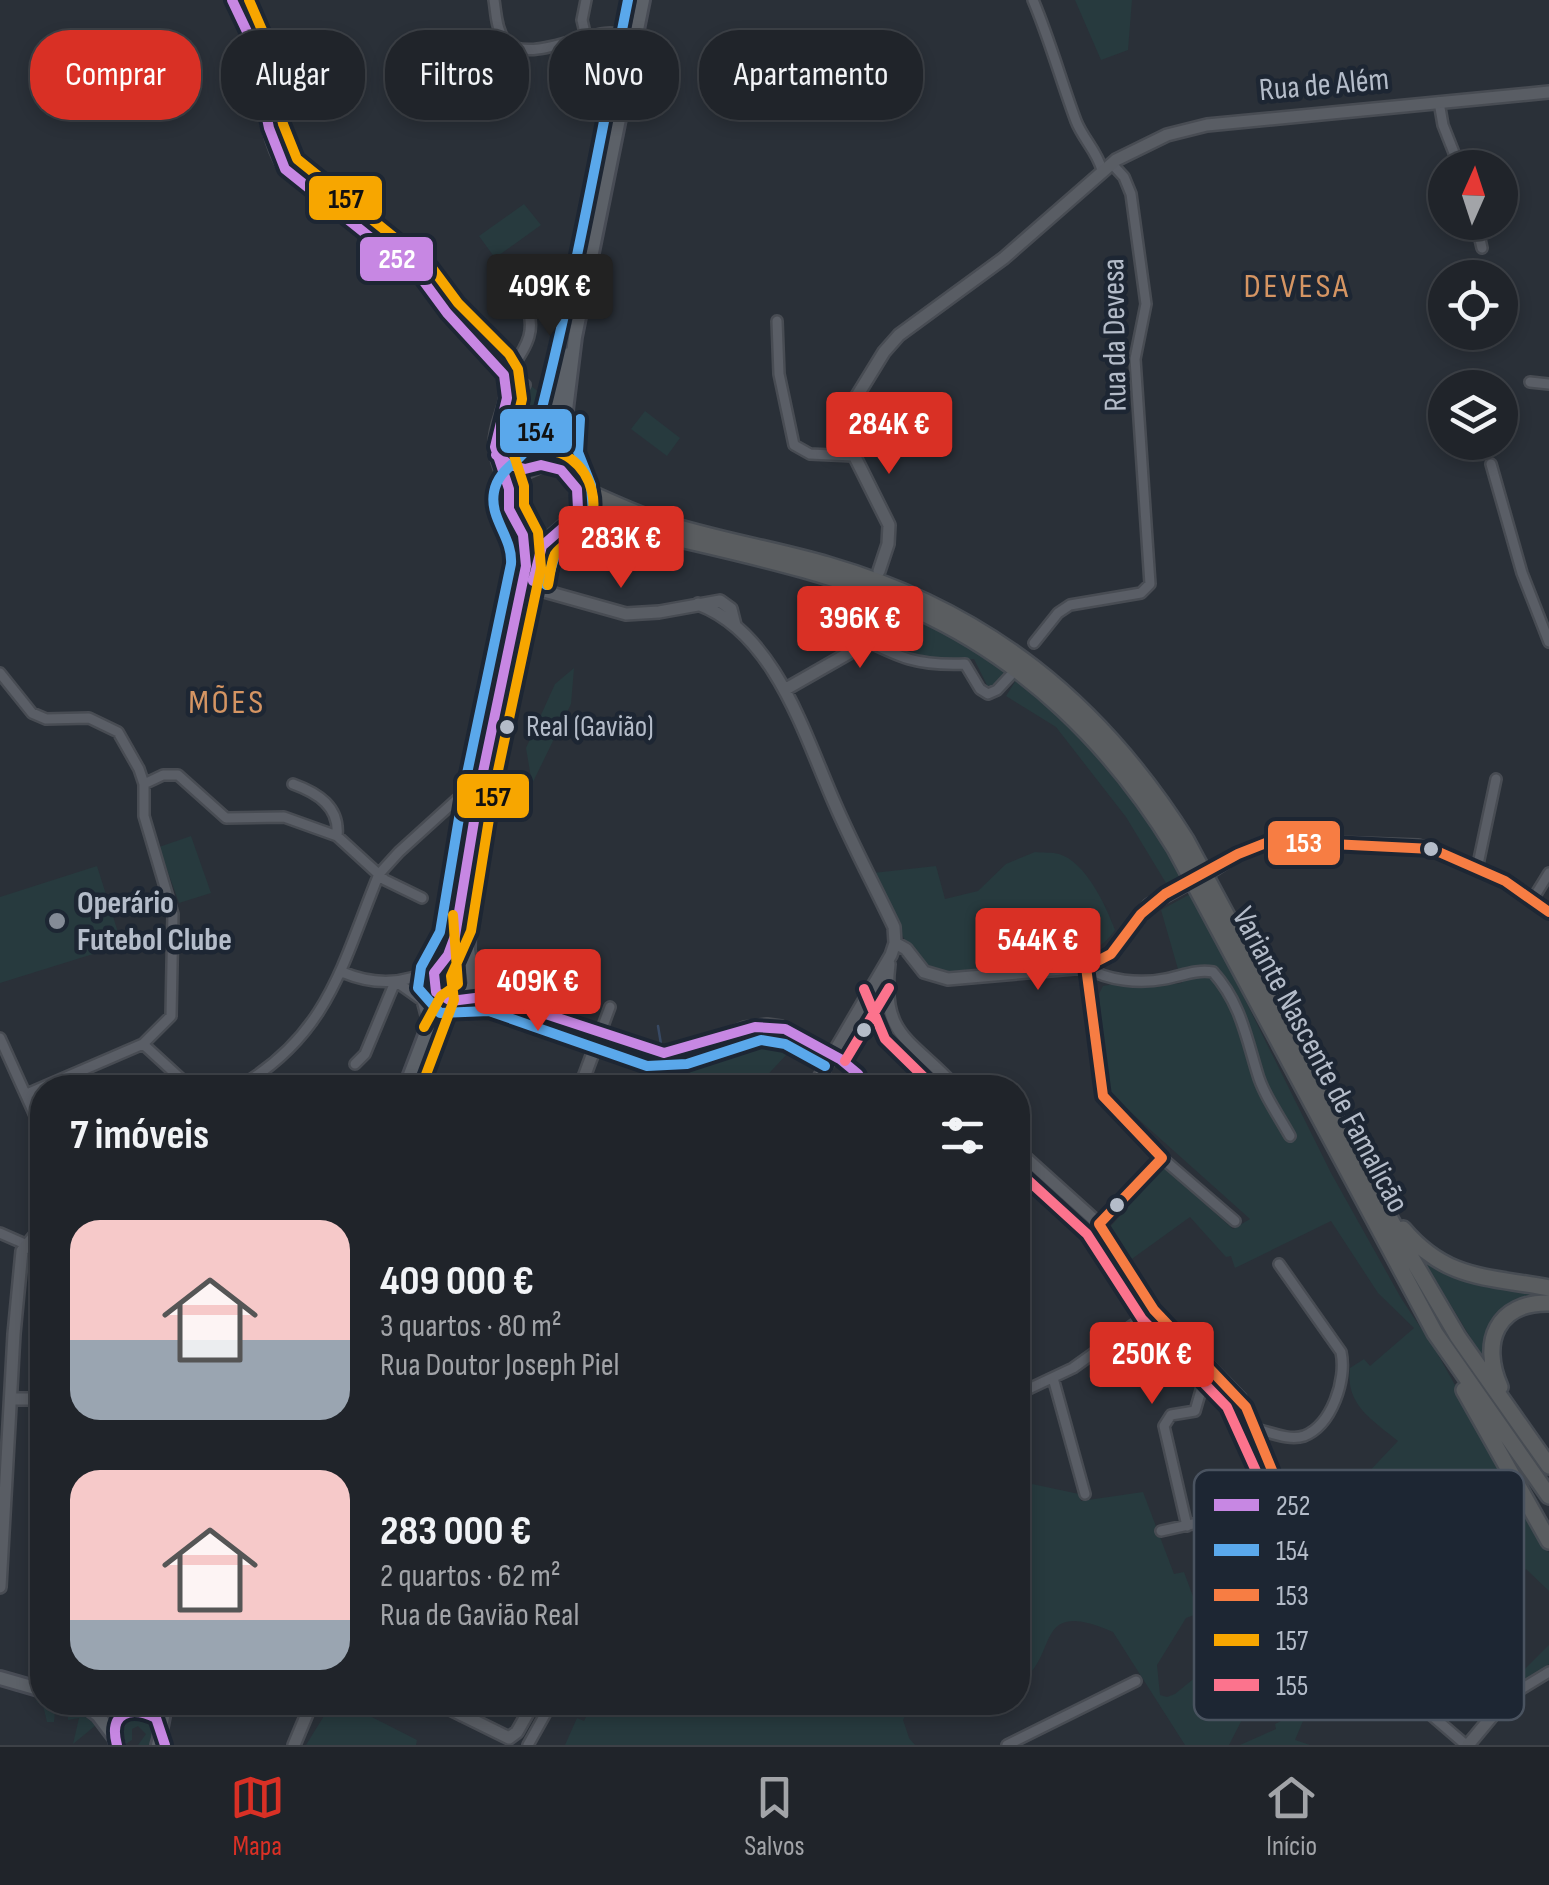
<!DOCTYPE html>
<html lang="pt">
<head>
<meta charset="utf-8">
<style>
  body { margin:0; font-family:"Sofia Sans Condensed",sans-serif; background:#282c32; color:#f1f3f6; height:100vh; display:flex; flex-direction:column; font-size:38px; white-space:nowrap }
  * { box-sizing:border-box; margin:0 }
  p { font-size:32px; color:#a2a4a8 }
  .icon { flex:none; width:55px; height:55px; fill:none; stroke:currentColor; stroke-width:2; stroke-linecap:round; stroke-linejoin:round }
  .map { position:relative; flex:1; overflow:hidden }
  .drawer { position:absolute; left:30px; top:1075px; width:1000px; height:640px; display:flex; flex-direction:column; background:#20242a; border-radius:40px; box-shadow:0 5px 15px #0003,0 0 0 2px #3d4147 }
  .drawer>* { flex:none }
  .banner { position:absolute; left:30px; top:30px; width:1000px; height:90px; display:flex; gap:20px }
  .needle { width:65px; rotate:3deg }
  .controls { position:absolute; left:1428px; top:150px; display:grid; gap:20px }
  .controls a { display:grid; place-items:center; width:90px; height:90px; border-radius:50%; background:#20242a; box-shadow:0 5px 15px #0003,0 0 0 2px #3d4147; font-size:50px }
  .price { position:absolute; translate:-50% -85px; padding:0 22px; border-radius:10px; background:#d93025; color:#fff; font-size:32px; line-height:65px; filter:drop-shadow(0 2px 5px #0008) }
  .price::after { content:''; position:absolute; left:50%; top:60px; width:30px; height:22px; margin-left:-15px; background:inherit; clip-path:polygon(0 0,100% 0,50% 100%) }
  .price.selected { background:#222; color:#fff }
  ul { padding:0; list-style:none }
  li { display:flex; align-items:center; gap:30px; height:250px; padding:0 40px }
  li span { display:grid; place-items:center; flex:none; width:280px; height:200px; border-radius:30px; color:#555 }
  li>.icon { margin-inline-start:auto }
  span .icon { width:120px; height:120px; fill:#fffc; stroke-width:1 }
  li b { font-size:42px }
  h2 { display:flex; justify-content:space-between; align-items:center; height:120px; padding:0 40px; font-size:42px }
  .tag { padding:0 35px; border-radius:40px; background:#20242a; box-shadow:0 5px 15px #0003,0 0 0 2px #3d4147; font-size:35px; line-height:90px }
  .tag.selected { background:#d93025; color:#fff }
  .dock { display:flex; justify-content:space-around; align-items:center; height:140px; border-top:2px solid #3d4147; background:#20242a; font-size:28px; color:#a2a4a8 }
  .dock a { display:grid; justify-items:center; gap:5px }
  .dock .selected { color:#d93025 }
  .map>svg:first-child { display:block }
  .green { fill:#273a3e }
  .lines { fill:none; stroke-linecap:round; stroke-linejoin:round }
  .stream { stroke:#384963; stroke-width:2.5 }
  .street-casing { stroke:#484c53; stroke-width:14 }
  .secondary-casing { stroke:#484c53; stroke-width:16 }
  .primary-casing { stroke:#484c55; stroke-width:18 }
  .highway-casing { stroke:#474c53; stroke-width:20 }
  .street { stroke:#5a5e66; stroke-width:9 }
  .secondary { stroke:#595d64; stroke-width:11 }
  .primary { stroke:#5c6168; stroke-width:12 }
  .highway { stroke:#5a5d60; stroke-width:15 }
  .bus-1-casing { stroke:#1d2633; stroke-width:18 }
  .bus-2-casing { stroke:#1d2633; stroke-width:18 }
  .bus-3-casing { stroke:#1d2633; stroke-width:18 }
  .bus-4-casing { stroke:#1d2633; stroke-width:18 }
  .bus-5-casing { stroke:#1d2633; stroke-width:18 }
  .bus-1 { stroke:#c787e3; stroke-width:10 }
  .bus-2 { stroke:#5aa8eb; stroke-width:10 }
  .bus-3 { stroke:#f77d43; stroke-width:10 }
  .bus-4 { stroke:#f7a600; stroke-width:10 }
  .bus-5 { stroke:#fc738d; stroke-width:10 }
  .bus-dot { fill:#b4bcc9; stroke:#1d2633; stroke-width:4 }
  .poi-dot { fill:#848b96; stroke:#1d2633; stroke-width:4 }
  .labels { text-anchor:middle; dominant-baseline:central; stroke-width:9; stroke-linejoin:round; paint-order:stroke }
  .bus-label { font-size:30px; fill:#b4bcc9; stroke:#1d2633; text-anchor:start }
  .street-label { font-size:32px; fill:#b4bcc9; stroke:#1d2633 }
  .poi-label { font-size:32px; font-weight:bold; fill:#b4bcc9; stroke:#1d2633; text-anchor:start }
  .neighbourhood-label { font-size:35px; letter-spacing:2.5px; fill:#d59563; stroke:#1d2633 }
  .key { fill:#1d2633; stroke:#4a5360; stroke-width:2.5 }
  .key-label { font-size:28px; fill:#b4bcc9 }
  .line-badge { stroke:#1d2633; stroke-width:4 }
  .badge-label { font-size:28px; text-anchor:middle; font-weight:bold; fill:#fff }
  .pale-badge-label { font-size:28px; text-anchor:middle; font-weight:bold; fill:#111 }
</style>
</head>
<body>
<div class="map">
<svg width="1549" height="1745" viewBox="0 0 1549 1745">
  <rect width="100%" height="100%" fill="#2a3038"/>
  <path class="green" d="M1075,0H1132L1128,50L1101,60Z
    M524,204L541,225L495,258L479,236Z
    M515,384L525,393L531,386L549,400L538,451L519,465L506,457C498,434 515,407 515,384Z
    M645,411L680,438L667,456L631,429Z
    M876,603L911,612L1008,669L989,689L974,659L946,661L911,656L862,635Z
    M574,668L571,704L532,784L526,748L555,684Z
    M1018,677L1077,728L1145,808L1183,875L1166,883L1126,817L1056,727L1006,696Z
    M191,836L211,893L179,903L159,847Z
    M1035,852C1043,853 1052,852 1059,854C1086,862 1106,906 1115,930C1096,959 1066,955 1035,965L1034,969L941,972C905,962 889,904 873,873L936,866L945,899L978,891L1006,864Z
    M97,866L122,945L0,983V897Z
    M1192,893L1331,1173L1401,1298L1436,1351L1549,1553V1591L1526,1569L1522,1573L1379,1499L1366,1498L1312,1549L1308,1536L1398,1441C1373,1420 1345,1405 1350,1368L1364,1359L1370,1366L1414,1328L1378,1293L1331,1221L1235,1268L1231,1256L1226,1257L1190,1217L1129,1261L1110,1227L1164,1167L1233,1229L1250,1219L1107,1091L1099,994L1103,986L1114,984L1150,987L1182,983L1161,910Z
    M441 980a13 13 0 1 1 26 0a13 13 0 1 1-26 0Z
    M769,1034C787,1037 809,1045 820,1060L816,1067L789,1052L756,1087H685L694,1060Z
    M1419,1253L1549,1295H1532L1505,1309L1486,1363Z
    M1018,1481L1079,1494L1081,1501L1143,1492L1174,1574L1184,1572L1195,1602L1202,1612L1186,1618L1157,1665L1160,1695L1167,1697L1175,1694L1236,1644C1245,1666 1254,1681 1241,1703L1248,1708L1229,1745H1185L1113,1632C1034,1598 1059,1652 1023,1680L1018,1679Z
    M1549,1645V1664L1516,1688L1510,1684Z
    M35,1701L77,1710L96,1725L73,1744L79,1718L68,1720V1714L55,1712L54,1722H47L43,1705Z
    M332,1703H359L356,1709L417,1740L416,1745H306Z
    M602,1703H912L903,1720L909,1738L915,1745H565L577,1718L584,1721L593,1703Z
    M1295,1714L1303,1721L1295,1740L1310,1745H1240L1276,1729L1275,1724Z
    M139,1717L149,1721L154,1730L152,1745H138L146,1734L138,1726L132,1729V1740L124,1745L122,1727L129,1719Z"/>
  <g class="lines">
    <path class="stream" d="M658,1026L661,1044
      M651,1088L657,1065"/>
    <defs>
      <path id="street" d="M494,0C496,12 496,28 504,39C523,66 582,33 610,33C618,33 627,36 634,37
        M1033,0C1050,40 1061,81 1076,121C1083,139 1097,151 1102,170
        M243,17L252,1
        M586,37L582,20L586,0
        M1439,102L1443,125L1460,168
        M1476,222L1482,248
        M777,321L779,374L794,445L810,454L853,456
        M504,368L525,385
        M510,370C527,347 539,327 523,300
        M1530,382L1549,384
        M1491,464L1522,573L1549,642
        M857,636C900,658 917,666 965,664L980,689L988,694L997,690L1010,676
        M1034,643L1058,613L1070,605L1141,593L1150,584L1135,359L1146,304L1131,194L1124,177L1112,164
        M0,673L32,713L46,719L89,718L118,732L139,769L144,784V816L173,914L171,1016L143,1044L27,1094
        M144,784L163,775H178L226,818L284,817L337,836L385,880L422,898
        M293,784C318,793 340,807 337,836
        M1477,869L1496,779
        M1533,899L1549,873
        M1086,967C1107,981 1140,984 1165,979C1181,976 1197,969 1213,972C1240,1002 1246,1036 1257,1072C1263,1094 1279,1116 1290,1136
        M342,972C375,986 406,985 437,967
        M398,983L422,1000L428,1023
        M600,1034L610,1007
        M0,1038L42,1131
        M143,1044L191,1088
        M355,1064L365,1054L395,982
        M237,1088C329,1035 342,964 379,874L399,852L464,793L479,791
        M1162,1158L1235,1221
        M0,1233L25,1244
        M1018,1297H1019
        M1053,1378L1085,1494
        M1018,1394L1073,1368L1154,1310
        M1256,1429C1270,1432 1289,1441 1304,1436C1332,1425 1347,1379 1341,1352L1279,1264
        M1187,1526L1164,1426L1171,1415L1195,1411L1208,1366
        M1161,1531L1288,1503
        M1312,1581L1321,1584L1330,1603L1327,1611L1317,1608L1308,1589Z
        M1325,1612L1331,1629L1466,1745
        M1341,1696C1332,1682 1318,1674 1305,1663C1288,1648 1274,1623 1271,1600L1276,1590L1365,1508L1382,1507L1493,1567
        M1508,1697L1549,1672
        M528,1745L552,1702
        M1007,1745L1136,1681"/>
      <path id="secondary" d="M232,0C267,50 254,117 285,169L422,279L447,313L498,365C518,399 496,411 495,443C495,459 502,475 509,489
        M496,455L510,465L525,469
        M879,571L888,544L889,525L845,437L849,409L884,352L899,335L1004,258L1116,160L1167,135L1207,125L1549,92
        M534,574L544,591L626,614L659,612L720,601L731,609L735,625
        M698,604C775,633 804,734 834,802C852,844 874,885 894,927L895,943L891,955L813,1088
        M786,689L849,653L869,599
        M1213,870L1238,854L1271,841L1418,846L1445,854L1505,881L1549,912
        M895,943L906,949L924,972L948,979L1086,967L1111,954L1149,905L1185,885
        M889,964C880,1038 912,1039 956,1088
        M1086,967L1103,1096L1162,1158L1099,1224
        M474,977L491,996L664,1053L690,1050L745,1028L767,1025L781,1027L838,1057L862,1079L866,1088
        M580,1088L600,1034
        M1018,1151L1099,1224L1154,1310L1240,1398L1314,1565L1400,1591L1481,1657L1508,1697L1468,1745
        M11,1399H42
        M0,1587L14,1334L22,1251L42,1227
        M436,1702L509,1738L517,1732L534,1702
        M462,1715L470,1702
        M294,1745L312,1702"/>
      <path id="primary" d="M541,465C555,466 569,471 575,485C591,521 551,528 539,552L489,783L469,901L468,950L474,984L468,995L451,1001L436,992L433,979L454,942L479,791L526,566C527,555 527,545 522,534C513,511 499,498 518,475Z
        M532,466L544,450L569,354
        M568,474L562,443L575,337L643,0
        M405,1088L440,996
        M416,1088L443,1020L457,1001
        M0,1678L42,1690
        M81,1702L98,1715L113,1735
        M161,1727L166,1702
        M117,1745C100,1699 175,1699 158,1745"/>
      <path id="highway" d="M573,480L583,490C608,501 633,513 660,522C715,540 773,549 828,565C986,611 1099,702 1186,840L1408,1252L1458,1337L1549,1466
        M568,526L587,520L609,522C711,548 820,566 916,610C1026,660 1112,745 1175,848L1435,1333L1549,1496
        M1403,1229C1447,1281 1488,1276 1549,1288
        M1500,1387C1480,1342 1497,1302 1549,1303
        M1464,1390L1549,1541"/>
    </defs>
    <use href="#street" class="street-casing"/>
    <use href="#secondary" class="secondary-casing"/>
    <use href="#primary" class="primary-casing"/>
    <use href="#highway" class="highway-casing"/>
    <use href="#street" class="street"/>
    <use href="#secondary" class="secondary"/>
    <use href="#primary" class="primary"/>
    <use href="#highway" class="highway"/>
    <defs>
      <path id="bus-1" d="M232,0L251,40L269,128L285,169L422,279L447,313L504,375L507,398L495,447L509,489V509L523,535L526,566L479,791L455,936L448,955L434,973L436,992L451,1001L491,996L664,1053L755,1027L785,1029L840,1059L858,1074L866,1088
        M496,455L510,465L525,469L541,465L561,470L577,489L578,509L574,518L542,546L533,581
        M117,1745C108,1712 131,1706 156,1718L165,1745"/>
      <path id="bus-2" d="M628,0C600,139 575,279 540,416C537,426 535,437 530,445C519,463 498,469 494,492C489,519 513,537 511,564L464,788L440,932L421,967L418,988L440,1013L489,1011L647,1066L687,1064L761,1040L785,1044L825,1066
        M546,585L555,555L579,536L593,513L591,485L578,452L580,419"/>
      <path id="bus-3" d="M1086,967L1111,954L1141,914L1165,894L1238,854L1271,841L1432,849L1505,881L1549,912
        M1086,967L1103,1096L1162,1158
        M1099,1224L1154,1310L1246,1407L1309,1560L1321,1569L1389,1586L1409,1597L1481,1657L1508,1697
        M1099,1224L1162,1158"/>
      <path id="bus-4" d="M249,0L265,37L283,124L297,159L432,268L458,303L509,354L518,369L522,399L511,446L524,486V505L538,532L541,568L493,794L471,931L451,976L454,1000L421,1088
        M505,443C530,461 549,442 571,459C591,474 602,507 585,528C577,538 562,544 555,554C551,562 550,576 548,585
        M424,1027L441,996L458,984L453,915"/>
      <path id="bus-5" d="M864,989L885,1039L935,1088
        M845,1061L889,988
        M1018,1171L1087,1234L1142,1319L1227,1407L1303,1575L1393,1605L1470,1667L1496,1705"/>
    </defs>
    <use href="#bus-1" class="bus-1-casing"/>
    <use href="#bus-2" class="bus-2-casing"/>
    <use href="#bus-3" class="bus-3-casing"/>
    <use href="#bus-4" class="bus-4-casing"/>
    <use href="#bus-5" class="bus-5-casing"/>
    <use href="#bus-1" class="bus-1"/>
    <use href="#bus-2" class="bus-2"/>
    <use href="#bus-3" class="bus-3"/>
    <use href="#bus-4" class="bus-4"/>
    <use href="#bus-5" class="bus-5"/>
  </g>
  <g class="bus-dot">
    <circle cx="507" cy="727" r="9"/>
    <circle cx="1431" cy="849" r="9"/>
    <circle cx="864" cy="1030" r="9"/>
    <circle cx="1117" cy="1205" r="9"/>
  </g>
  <circle class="poi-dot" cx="57" cy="921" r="10"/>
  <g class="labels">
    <g class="bus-label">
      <text x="526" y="727">Real (Gavião)</text>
    </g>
    <g class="street-label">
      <text transform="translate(1324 85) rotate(-5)">Rua de Além</text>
      <text transform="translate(1115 335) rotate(-91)">Rua da Devesa</text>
      <text transform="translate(1320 1060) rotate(62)">Variante Nascente de Famalicão</text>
    </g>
    <g class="poi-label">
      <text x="77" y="903">Operário<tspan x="77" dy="37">Futebol Clube</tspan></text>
    </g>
    <g class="neighbourhood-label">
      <text x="1297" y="286">DEVESA</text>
      <text x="227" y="702">MÕES</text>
    </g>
  </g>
  <rect x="1194" y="1470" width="330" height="250" rx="15" class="key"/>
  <rect x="1214" y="1499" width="45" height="12" fill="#c787e3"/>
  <rect x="1214" y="1544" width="45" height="12" fill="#5aa8eb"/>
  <rect x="1214" y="1589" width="45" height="12" fill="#f77d43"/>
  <rect x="1214" y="1634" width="45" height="12" fill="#f7a600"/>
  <rect x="1214" y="1679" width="45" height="12" fill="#fc738d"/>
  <g class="key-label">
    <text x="1276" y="1515">252</text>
    <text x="1276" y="1560">154</text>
    <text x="1276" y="1605">153</text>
    <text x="1276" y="1650">157</text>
    <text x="1276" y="1695">155</text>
  </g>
  <g class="line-badge">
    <rect x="307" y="174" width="77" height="48" rx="10" fill="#f7a600"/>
    <rect x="358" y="235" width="77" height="48" rx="10" fill="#c787e3"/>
    <rect x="498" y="407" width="76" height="48" rx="10" fill="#5aa8eb"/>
    <rect x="455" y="772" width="76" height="48" rx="10" fill="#f7a600"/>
    <rect x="1266" y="819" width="76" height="48" rx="10" fill="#f77d43"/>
  </g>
  <g class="badge-label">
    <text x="397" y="268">252</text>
    <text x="1304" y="852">153</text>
  </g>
  <g class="pale-badge-label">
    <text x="346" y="208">157</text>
    <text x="536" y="441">154</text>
    <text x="493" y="806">157</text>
  </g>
</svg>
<div class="controls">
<a><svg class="needle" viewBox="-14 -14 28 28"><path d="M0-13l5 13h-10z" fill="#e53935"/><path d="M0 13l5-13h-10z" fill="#a2a4a8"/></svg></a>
<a><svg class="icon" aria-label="locate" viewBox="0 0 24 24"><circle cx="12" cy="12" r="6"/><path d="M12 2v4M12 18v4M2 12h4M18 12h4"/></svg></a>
<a><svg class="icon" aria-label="layers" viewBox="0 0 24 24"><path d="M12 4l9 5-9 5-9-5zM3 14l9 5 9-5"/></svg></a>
</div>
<b class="price selected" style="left:550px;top:339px">409K €</b>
<b class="price" style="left:889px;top:477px">284K €</b>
<b class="price" style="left:621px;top:591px">283K €</b>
<b class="price" style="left:860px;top:671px">396K €</b>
<b class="price" style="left:1038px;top:993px">544K €</b>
<b class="price" style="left:538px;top:1034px">409K €</b>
<b class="price" style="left:1152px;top:1407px">250K €</b>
<div class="banner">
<a class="tag selected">Comprar</a>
<a class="tag">Alugar</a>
<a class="tag">Filtros</a>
<a class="tag">Novo</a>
<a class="tag">Apartamento</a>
</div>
<section class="drawer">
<h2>7 imóveis<svg class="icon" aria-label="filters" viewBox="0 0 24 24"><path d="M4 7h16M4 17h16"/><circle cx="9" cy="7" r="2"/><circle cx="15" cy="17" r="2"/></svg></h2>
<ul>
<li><span style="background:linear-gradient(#f6c9c9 60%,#9aa5b1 0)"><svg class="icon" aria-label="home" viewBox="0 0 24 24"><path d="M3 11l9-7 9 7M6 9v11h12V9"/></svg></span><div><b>409 000 €</b><p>3 quartos · 80 m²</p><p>Rua Doutor Joseph Piel</p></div></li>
<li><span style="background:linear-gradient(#f6c9c9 75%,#9aa5b1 0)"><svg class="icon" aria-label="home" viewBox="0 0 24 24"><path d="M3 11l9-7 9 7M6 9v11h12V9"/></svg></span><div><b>283 000 €</b><p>2 quartos · 62 m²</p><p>Rua de Gavião Real</p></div></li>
</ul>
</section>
</div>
<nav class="dock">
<a class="selected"><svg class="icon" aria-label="map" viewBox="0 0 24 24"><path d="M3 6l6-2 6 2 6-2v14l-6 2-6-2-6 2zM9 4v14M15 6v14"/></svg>Mapa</a>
<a><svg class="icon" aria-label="saved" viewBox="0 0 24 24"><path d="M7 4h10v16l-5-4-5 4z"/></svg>Salvos</a>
<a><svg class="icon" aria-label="home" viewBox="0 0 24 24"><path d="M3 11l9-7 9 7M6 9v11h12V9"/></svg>Início</a>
</nav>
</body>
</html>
